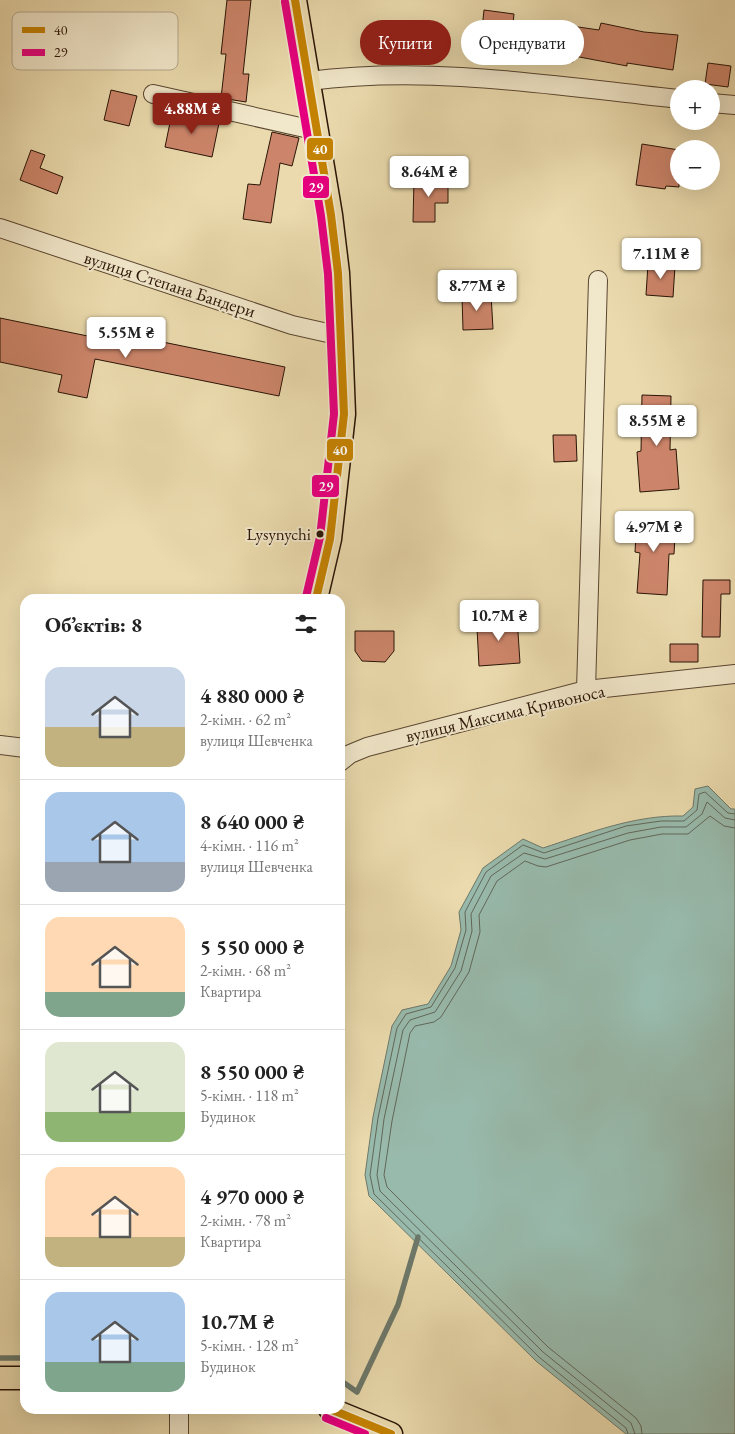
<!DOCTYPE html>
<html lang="uk">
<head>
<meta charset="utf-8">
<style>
  body { margin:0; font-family:"EB Garamond",serif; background:#f6f6f6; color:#222; height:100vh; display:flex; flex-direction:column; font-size:19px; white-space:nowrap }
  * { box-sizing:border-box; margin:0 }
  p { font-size:16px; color:#767676 }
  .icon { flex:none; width:28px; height:28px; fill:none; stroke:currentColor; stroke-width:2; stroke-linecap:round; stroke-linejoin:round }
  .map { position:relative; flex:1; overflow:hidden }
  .side { position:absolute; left:20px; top:594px; width:325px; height:820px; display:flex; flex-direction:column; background:#fff; border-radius:15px; box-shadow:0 5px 20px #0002 }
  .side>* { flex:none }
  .guide { position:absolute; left:360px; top:20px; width:300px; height:45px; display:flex; gap:10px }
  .buttons { position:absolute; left:670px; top:80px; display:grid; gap:10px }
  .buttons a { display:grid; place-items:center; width:50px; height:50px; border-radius:50%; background:#fff; box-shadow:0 5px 20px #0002; font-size:25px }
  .price { position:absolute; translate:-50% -42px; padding:0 11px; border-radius:5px; background:#fff; color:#222; font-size:16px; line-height:32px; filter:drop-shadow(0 1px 2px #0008) }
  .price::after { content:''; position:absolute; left:50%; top:30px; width:15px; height:11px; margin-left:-8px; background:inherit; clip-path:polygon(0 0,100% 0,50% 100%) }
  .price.selected { background:#8f2418; color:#fff }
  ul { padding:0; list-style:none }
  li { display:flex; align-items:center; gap:15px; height:125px; padding:0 25px }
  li+li { border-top:1px solid #e0e0e0 }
  li span { display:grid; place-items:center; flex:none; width:140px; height:100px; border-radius:15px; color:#555 }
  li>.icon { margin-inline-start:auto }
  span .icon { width:60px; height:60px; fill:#fffc; stroke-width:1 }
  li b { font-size:21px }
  h2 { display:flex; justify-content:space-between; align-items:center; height:60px; padding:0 25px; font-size:21px }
  .tag { padding:0 18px; border-radius:22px; background:#fff; box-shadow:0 5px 20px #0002; font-size:18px; line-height:45px }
  .tag.selected { background:#8f2418; color:#fff }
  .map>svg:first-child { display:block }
  .water { fill:#98baac; stroke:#6c786a }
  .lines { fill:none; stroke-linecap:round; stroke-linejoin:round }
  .shore { stroke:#616759; stroke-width:1 }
  .stream { stroke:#6c786a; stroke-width:5.5 }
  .building { fill:#cc856a; stroke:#2a1406 }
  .minor-casing { stroke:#5a4630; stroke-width:20 }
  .major-casing { stroke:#2a1406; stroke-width:25 }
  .minor { stroke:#f1e7ca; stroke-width:18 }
  .major { stroke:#eadaad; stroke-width:22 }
  .bus-1-casing { stroke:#f1e7ca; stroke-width:11 }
  .bus-2-casing { stroke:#f1e7ca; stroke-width:11 }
  .bus-1 { stroke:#c48202; stroke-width:8 }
  .bus-2 { stroke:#e5007d; stroke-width:8 }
  .bus-dot { fill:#2a1406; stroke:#f1e7ca; stroke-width:2 }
  .labels { text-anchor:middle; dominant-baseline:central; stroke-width:4; stroke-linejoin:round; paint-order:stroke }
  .bus-label { font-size:17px; fill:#2a1406; stroke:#f1e7ca; text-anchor:end }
  .street-label { font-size:18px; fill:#2a1406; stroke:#f1e7ca }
  .key { fill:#f1e7ca; stroke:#b5a88f; stroke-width:1 }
  .key-label { font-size:14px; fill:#2a1406 }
  .line-badge { stroke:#f1e7ca; stroke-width:2 }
  .badge-label { font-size:14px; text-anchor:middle; font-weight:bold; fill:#fff }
</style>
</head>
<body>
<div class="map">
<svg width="735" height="1434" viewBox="0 0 735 1434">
  <rect width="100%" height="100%" fill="#eadaad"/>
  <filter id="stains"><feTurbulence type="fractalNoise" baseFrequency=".004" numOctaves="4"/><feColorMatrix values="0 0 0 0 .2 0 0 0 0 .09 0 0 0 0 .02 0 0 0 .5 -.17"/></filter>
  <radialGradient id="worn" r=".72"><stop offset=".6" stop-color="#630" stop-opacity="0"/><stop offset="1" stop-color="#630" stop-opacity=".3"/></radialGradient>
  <path class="water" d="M708,786L731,809H735V1434H626L536,1361L369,1196L365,1175L373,1117L392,1026L402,1010L428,1004L451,966L461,930L459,912L483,868L523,839L543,848C589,833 634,815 683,816L693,807L695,789Z"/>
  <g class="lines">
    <path class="shore" d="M628,1434L626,1428L539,1357L374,1194L370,1175L378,1118L397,1028L406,1014L431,1007L455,968L466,930L465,912L486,872L523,845L544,853L626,826L661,821H684L697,810L699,794L705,792L728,813L735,814
      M635,1434L631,1423L543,1352L380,1191L377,1175L384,1119L403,1030L410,1020L435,1012L461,971L472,931L471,914L491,876L524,853L545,859L628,833L661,827H686L702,814L707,802L725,818L735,820
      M642,1434L641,1426L636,1418L548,1347L387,1187L384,1175L392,1121L410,1033L415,1026L434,1022L441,1017L469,972L480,932L479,915L497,881L525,861L538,866L546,867L630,840L662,834H688L710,816L724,826L735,828"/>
    <path class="stream" d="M0,1358H25
      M340,1380L357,1392L398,1305L418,1237"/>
  </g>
  <path class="building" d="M227,0H251L243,74H249L246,102L221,98L226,54H221Z
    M484,10L514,14L510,51L480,48Z
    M544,22L599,30L601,23L644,32L678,35L673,70L627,63V66L574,56L573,62L557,60L558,52L540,50Z
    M708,63L731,66L728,87L705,84Z
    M111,90L137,96L129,126L104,120Z
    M172,113L219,123L212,157L165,147Z
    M272,132L299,138L292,166L280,163L271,223L243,219L248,184L260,185Z
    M642,144L679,150V187L666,186L665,189L636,185Z
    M31,150L45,155L40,168L63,177L57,194L20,180Z
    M414,179H448V203H435V222H413Z
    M648,264L675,266L673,297L646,295Z
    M491,294L493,329L463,330L462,296Z
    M0,318L146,348L148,339L285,367L279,396L95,359L87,398L58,392L62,375L0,362Z
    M642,395L671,396L670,450L676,449L679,489L640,492L637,452L641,451Z
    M553,435H576L577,461L554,462Z
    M637,517L676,519L674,554H669L667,595L637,593L640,553L635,552Z
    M703,580H730V594H721L720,637H702Z
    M517,617L520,663L479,666L477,628H486V619Z
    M355,631H394V651L385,662L362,661L355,651Z
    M670,644H698V662H670Z"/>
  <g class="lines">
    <defs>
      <path id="minor" d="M309,81C432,65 556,86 679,99
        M153,94L318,131
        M711,103L735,105
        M0,228L292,325L341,336
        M586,690L598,280
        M0,745L25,748
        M340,762L350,754L367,747L586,690L735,674
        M179,1409V1434"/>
      <path id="major" d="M295,0L331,215L338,273L341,336L344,414L330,539L316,599
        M0,1378H25
        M330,1409L391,1434"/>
    </defs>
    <use href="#minor" class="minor-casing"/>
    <use href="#major" class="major-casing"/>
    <use href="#minor" class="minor"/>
    <use href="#major" class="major"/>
    <defs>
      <path id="bus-1" d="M295,0L331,215L338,273L344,414L330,539L316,599
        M330,1409L391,1434"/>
      <path id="bus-2" d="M285,2L321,216L328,274L334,414L320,537L306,597
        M326,1418L365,1434"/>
    </defs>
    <use href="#bus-1" class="bus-1-casing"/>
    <use href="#bus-2" class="bus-2-casing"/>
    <use href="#bus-1" class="bus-1"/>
    <use href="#bus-2" class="bus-2"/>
  </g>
  <circle class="bus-dot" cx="320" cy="534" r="4.5"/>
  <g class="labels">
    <g class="bus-label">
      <text x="311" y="534">Lysynychi</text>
    </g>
    <g class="street-label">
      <text transform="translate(170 284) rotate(18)">вулиця Степана Бандери</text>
      <text transform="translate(505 713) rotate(-13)">вулиця Максима Кривоноса</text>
    </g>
  </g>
  <rect x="12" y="12" width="166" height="58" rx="8" class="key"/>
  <rect x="22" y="27" width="23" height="6" fill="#c48202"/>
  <rect x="22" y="49" width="23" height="7" fill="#e5007d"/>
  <g class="key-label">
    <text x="54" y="35">40</text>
    <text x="54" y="57">29</text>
  </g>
  <g class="line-badge">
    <rect x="306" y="137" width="28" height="24" rx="5" fill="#c48202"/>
    <rect x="302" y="175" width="28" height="24" rx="5" fill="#e5007d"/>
    <rect x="326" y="438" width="28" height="24" rx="5" fill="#c48202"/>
    <rect x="311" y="474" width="29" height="24" rx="5" fill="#e5007d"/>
  </g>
  <g class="badge-label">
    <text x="320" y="154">40</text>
    <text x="316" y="192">29</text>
    <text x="340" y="455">40</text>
    <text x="326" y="491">29</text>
  </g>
  <rect width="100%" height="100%" filter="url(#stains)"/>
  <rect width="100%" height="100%" fill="url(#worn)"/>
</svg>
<div class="buttons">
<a>+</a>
<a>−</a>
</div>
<b class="price selected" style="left:192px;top:135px">4.88M ₴</b>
<b class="price" style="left:429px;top:198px">8.64M ₴</b>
<b class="price" style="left:661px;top:280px">7.11M ₴</b>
<b class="price" style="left:477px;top:312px">8.77M ₴</b>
<b class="price" style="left:126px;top:359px">5.55M ₴</b>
<b class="price" style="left:657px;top:447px">8.55M ₴</b>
<b class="price" style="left:654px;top:553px">4.97M ₴</b>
<b class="price" style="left:499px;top:642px">10.7M ₴</b>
<div class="guide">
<a class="tag selected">Купити</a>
<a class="tag">Орендувати</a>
</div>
<section class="side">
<h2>Об’єктів: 8<svg class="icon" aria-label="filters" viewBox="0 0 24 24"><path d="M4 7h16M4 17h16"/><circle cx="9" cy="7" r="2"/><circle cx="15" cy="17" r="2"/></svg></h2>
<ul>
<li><span style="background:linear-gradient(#c9d6e8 60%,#c2b280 0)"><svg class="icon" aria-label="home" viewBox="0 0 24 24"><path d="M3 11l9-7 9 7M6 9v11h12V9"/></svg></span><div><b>4 880 000 ₴</b><p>2-кімн. · 62 m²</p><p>вулиця Шевченка</p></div></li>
<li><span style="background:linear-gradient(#a9c7e8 70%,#9aa5b1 0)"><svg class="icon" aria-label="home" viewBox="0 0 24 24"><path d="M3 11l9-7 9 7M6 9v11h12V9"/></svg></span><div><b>8 640 000 ₴</b><p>4-кімн. · 116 m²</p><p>вулиця Шевченка</p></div></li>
<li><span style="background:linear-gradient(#ffd9b3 75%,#7fa58c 0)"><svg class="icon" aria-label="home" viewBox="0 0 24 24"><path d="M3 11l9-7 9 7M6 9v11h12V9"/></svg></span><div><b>5 550 000 ₴</b><p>2-кімн. · 68 m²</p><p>Квартира</p></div></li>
<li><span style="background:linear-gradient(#dfe7d0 70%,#8fb573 0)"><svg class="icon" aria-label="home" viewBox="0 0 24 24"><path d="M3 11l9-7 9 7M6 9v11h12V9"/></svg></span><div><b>8 550 000 ₴</b><p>5-кімн. · 118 m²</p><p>Будинок</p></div></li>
<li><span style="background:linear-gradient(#ffd9b3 70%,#c2b280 0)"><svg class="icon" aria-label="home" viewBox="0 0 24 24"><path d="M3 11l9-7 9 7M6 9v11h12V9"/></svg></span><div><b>4 970 000 ₴</b><p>2-кімн. · 78 m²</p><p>Квартира</p></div></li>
<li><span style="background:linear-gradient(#a9c7e8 70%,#7fa58c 0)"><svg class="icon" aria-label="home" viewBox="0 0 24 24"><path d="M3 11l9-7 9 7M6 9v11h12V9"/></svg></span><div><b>10.7M ₴</b><p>5-кімн. · 128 m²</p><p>Будинок</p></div></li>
</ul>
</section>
</div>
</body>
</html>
